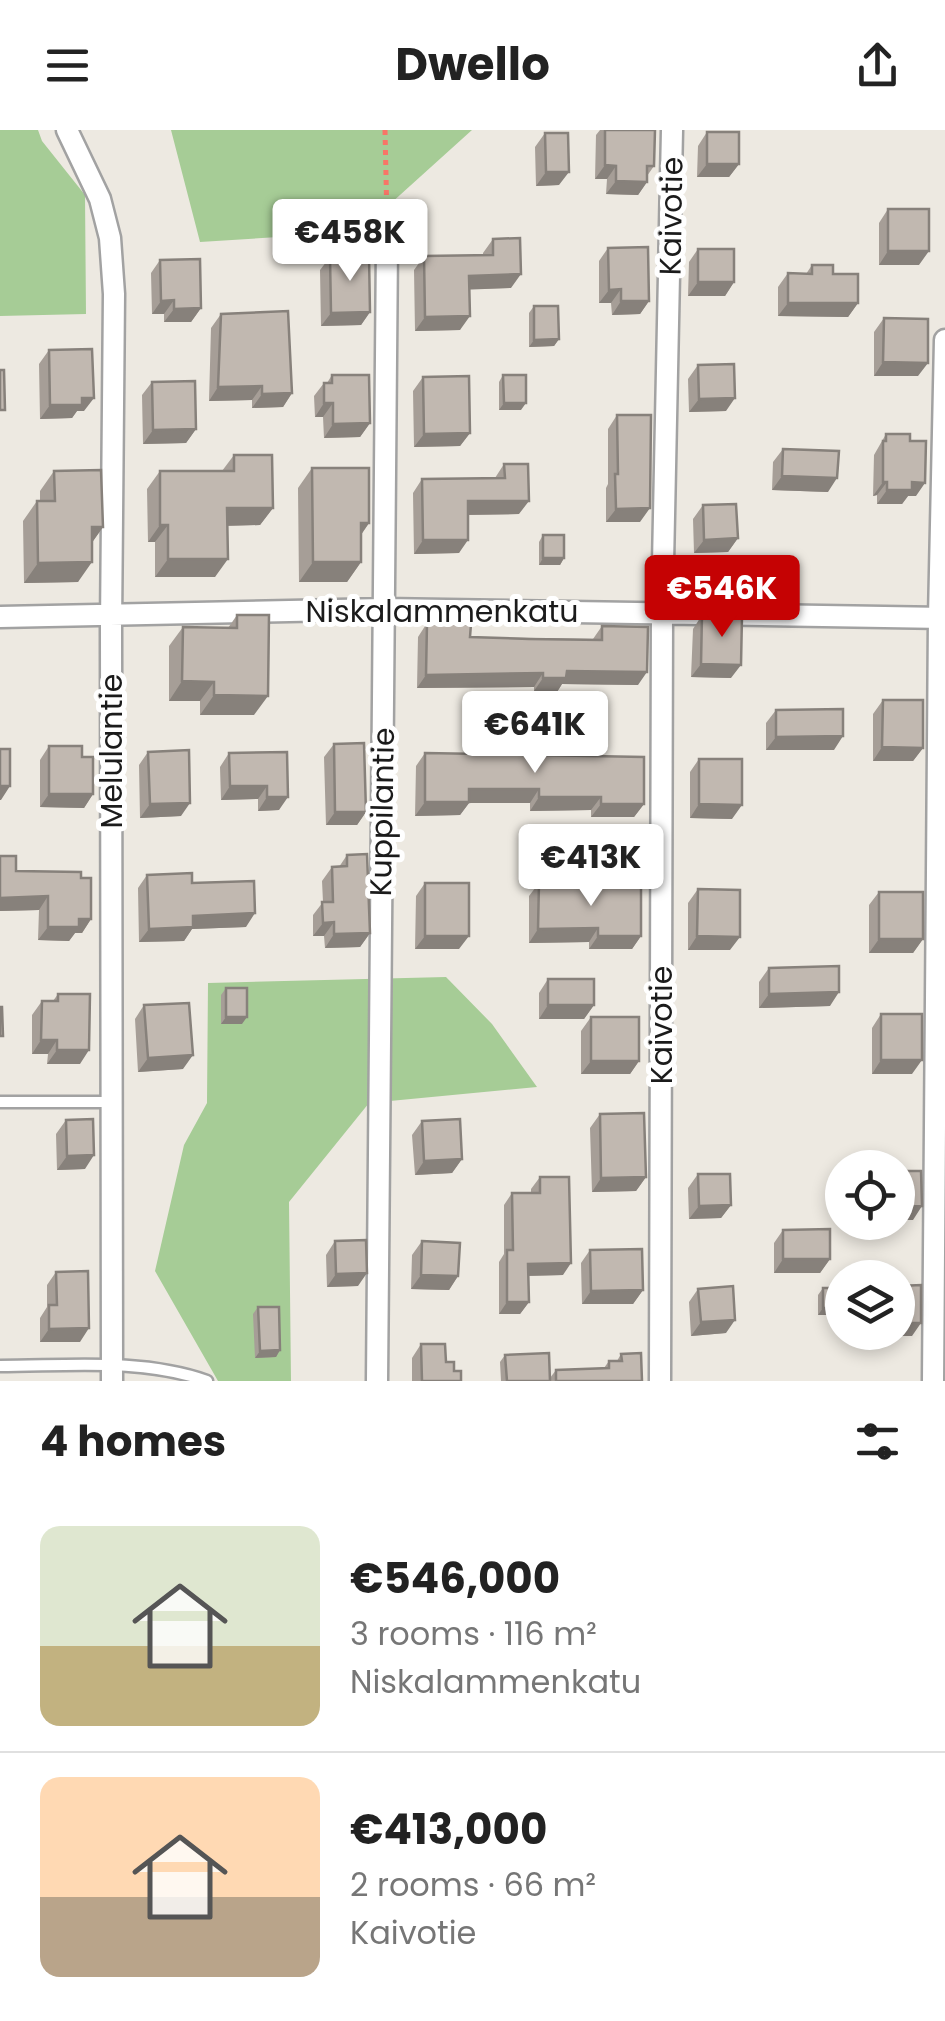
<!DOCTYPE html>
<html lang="en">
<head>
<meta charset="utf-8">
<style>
  body { margin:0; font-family:Poppins,sans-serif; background:#f2f2f2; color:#222; height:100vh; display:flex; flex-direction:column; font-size:38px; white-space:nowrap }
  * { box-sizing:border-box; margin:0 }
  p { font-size:32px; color:#767676 }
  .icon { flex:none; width:55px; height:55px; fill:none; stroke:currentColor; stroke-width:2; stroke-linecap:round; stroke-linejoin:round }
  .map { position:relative; height:1251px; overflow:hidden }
  .panel { display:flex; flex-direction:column; background:#fff; flex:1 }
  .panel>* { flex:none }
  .controls { position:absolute; left:825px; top:1020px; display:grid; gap:20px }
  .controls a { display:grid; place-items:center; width:90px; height:90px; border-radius:50%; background:#fff; box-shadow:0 5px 15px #0003; font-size:50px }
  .price { position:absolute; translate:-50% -85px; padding:0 22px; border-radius:10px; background:#fff; color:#222; font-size:32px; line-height:65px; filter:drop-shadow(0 2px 5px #0008) }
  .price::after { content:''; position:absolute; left:50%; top:60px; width:30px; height:22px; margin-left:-15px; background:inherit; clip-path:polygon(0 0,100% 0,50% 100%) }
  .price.current { background:#c50203; color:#fff }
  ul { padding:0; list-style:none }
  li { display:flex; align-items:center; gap:30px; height:250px; padding:0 40px }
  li+li { border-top:2px solid #e0e0e0 }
  li span { display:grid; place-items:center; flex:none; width:280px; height:200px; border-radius:20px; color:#555 }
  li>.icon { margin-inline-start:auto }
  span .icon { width:120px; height:120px; fill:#fffc; stroke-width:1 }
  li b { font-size:42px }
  h2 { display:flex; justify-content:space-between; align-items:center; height:120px; padding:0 40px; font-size:42px }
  header { display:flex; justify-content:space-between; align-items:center; height:130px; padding:0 40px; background:#fff; font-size:45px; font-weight:700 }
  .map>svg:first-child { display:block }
  .forest { fill:#a6cc96 }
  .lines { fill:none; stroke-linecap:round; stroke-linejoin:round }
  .lane-casing { stroke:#a2a2a2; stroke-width:15 }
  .street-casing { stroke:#a2a2a2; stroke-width:25 }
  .path { stroke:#f87567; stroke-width:5; stroke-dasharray:5 5; stroke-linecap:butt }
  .lane { stroke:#fff; stroke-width:10 }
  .street { stroke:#fff; stroke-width:20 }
  .wall { fill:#a69e97 }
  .shaded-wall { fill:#87817b }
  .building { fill:#c1b8b0; stroke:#87817b; stroke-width:2.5 }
  .labels { text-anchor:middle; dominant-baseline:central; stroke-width:10; stroke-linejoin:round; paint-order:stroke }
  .street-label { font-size:30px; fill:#1b1b1b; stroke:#fff }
</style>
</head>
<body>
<header><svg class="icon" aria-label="menu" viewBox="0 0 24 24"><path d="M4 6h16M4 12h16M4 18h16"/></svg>Dwello<svg class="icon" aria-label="share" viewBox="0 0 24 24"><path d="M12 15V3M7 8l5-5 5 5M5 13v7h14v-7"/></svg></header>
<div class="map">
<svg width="945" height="1251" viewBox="0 0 945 1251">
  <rect width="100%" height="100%" fill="#ede9e1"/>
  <path class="forest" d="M0,0H38L42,11L85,65L86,184L0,186Z
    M171,0H472L359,102L200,112Z
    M446,847L492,894L537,957L369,973L289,1072L291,1251H218L155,1141L184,1015L207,973L208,853Z"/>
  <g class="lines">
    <defs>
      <path id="lane" d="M0,972H111
        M0,1236C68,1236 142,1228 207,1251"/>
      <path id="street" d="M67,0L100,69L110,108L114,164L111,496L112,1251
        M0,487L384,479L945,488
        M377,1251L387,114
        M660,1251L662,482L672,0
        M933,1251L939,487L945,210"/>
    </defs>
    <use href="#lane" class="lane-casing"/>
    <use href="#street" class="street-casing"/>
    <path class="path" d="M385,0L387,92"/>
    <use href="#lane" class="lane"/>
    <use href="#street" class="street"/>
  </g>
  <path class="wall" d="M600,0H655L654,36L647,46V52L638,65L606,64L607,49H595L596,5Z
    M707,2L739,34L729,47H697L698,16Z
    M545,3L559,55L536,56L535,17Z
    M888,79L919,135H879V93Z
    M493,109L511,158L469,159L460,200L415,201L414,140L424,126L483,125V123Z
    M608,118L649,171L640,184L612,185L611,173H599V131Z
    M698,119L734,152L725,166H688L689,132Z
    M330,127L370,182L361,195L321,196L320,140Z
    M160,130L201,178L191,192H164V184H152L151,143Z
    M812,135L833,144L858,173L848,187L778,186V157L788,143L806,144Z
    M534,176L559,209L554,216L529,217V183Z
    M221,184L292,263L283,277L252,278V270L209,271L211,198Z
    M884,188L918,246H874V202Z
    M49,220L84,281H77L72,288L40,289L39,234Z
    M698,235L726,281L689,282L688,249Z
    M332,245L370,293L360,307L324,308L323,287H315L314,266L324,253H327Z
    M503,245L521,280H499V252Z
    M423,247L470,303L460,316L414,317L413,261Z
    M152,252L196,299L186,313L143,314L142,265Z
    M617,285L640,392H606V358L608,354V299Z
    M886,304L916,366H908L902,374H877V365L873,366L874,325Z
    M783,319L828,362L772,360L773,332Z
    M234,325L273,378L260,395L227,396L215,447H155V412H148L147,359L160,341H222Z
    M504,334L519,384L468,385L459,423L414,424L413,363L422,349L495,348Z
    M312,338L369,393L361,405V432L347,452H299L298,358Z
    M54,341L103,397L92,412L78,452L24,453L23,391L37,371H40V361Z
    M703,375L738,408L728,422L694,423L693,389Z
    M543,405L564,428L560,435H539V412Z
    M237,485L254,585H200V571H169V516L183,497L228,498Z
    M702,485L731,548L691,547L693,499Z
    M427,493L470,507L593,509L602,496L638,555L562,554L557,562L534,561V557L417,558L418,507Z
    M883,570L923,618L913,631H873V584Z
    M776,580L834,620H766V593Z
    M334,614L366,682L357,695H326L324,627Z
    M49,616L82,627L93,664L84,678L40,677V630Z
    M148,622L181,686L140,688L139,635Z
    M287,622L279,680L258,681V669L221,670L220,637L229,623Z
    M425,623L644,674L634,687H591V680L530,681V673H469L460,685L415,686L416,636Z
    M699,629L732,689L690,688V642Z
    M347,725L370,803L360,817L325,818L324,806H313V785L323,772L322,751L332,737H339Z
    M0,726L16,741L81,748L91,789L82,803H75L69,811L38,810L39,780L0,781Z
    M147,745L192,753L246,797L192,799L184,811L139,812L138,758Z
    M425,753L459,819H415L416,766Z
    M539,753L564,757L641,806L632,819H589V812L529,813V766Z
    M698,759L730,820H688V773Z
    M879,762L923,809L913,823H869V775Z
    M769,838L830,876L759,878V852Z
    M548,849L594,875L584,889H539V863Z
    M226,858L242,894H221V865Z
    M58,864L80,934H47L48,924H32V885L42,871H53Z
    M144,875L183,939L138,942L135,889Z
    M881,884L912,944H872V898Z
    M591,887L639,931L630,944H581V901Z
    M600,984L646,1047L636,1061L592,1062L590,998Z
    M66,990L85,1039L57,1040L56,1004Z
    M422,991L462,1029L452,1043L415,1045L412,1005Z
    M698,1044L731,1075L721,1088L689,1089L688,1058Z
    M540,1047L563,1145L528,1146L529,1172L520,1184H499V1132L504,1124V1075L512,1063H531V1059Z
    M783,1100L830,1129L820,1143H774V1113Z
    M335,1111L358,1156L327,1157L326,1125Z
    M422,1111L458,1146L449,1160L411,1159L412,1125Z
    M590,1120L643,1160L633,1174H582L581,1133Z
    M56,1142L80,1212H40V1188L47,1177V1155Z
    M823,1158L838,1185H818V1165Z
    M698,1159L726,1203L691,1206L689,1172Z
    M258,1177L280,1220L276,1227L255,1228L253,1184Z
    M421,1214L446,1232L461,1251H412V1228Z
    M621,1224L642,1251H501L500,1232L505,1225L550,1248L556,1240L604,1238L609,1231H617Z"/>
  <path class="shaded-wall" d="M707,34H739L729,47H697Z
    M605,35L616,36L607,49H595Z
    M546,42H569L559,55L536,56Z
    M616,51L647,52L638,65L606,64Z
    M888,121H929L919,135H879Z
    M521,144L511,158L459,160L469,146Z
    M698,152H734L725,166H688Z
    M621,159L611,173H599L609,160Z
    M174,170L164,184H152L161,171Z
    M621,171H649L640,184L612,185Z
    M788,173H858L848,187L778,186Z
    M201,178L191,192H164L174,179Z
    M370,182L361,195L321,196L331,183Z
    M470,186L460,200L415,201L425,187Z
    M559,209L554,216L529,217L534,210Z
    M883,232L928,233L918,246H874Z
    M262,256L252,270L209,271L218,257Z
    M292,263L283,277L252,278L262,264Z
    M82,268H94L84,281H77L72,288L40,289L50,275Z
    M735,268L726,281L689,282L699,269Z
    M324,273H333L323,287H315Z
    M504,273H526L521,280H499Z
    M370,293L360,307L324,308L333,294Z
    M196,299L186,313L143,314L153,300Z
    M470,303L460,316L414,317L424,304Z
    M782,346L837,348L828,362L772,360Z
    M883,352H887L877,365L873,366Z
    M912,352L925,353L916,366H908L902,374H877L887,360Z
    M468,371H529L519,384L458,385Z
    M227,378H273L260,395L215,396Z
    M650,378L640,392H606L616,379Z
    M361,393H369L355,413Z
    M160,395H168L155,412H148Z
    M92,397H103L89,417Z
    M738,408L728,422L694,423L704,410Z
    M423,410H468L459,423L414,424Z
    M543,428H564L560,435H539Z
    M168,429H228L215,447H155Z
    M92,432L78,452L24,453L38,433Z
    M313,432H361L347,452H299Z
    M701,534L741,535L731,548L691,547Z
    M567,541L647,542L638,555L562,554L557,562L534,561L543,548Z
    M543,543L534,557L417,558L426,545Z
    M182,551L214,552L200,571H169Z
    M214,565L268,566L254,585H200Z
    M843,606L834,620H766L776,607Z
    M882,617L923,618L913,631H873Z
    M0,656H10L1,670H0Z
    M230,656H267L258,669L221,670Z
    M469,659H539L530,673H469L460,685L415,686L425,672Z
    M49,664H93L84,678L40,677Z
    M267,667H288L279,680L258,681Z
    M539,667H601L591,680L530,681Z
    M190,673L181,686L140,688L150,674Z
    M601,674H644L634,687H591Z
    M699,674L742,675L732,689L690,688Z
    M335,682H366L357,695H326Z
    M48,766L39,780L0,781V768Z
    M255,783L246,797L192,799L184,811L139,812L149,799L193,786Z
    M79,789H91L82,803H75L69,811L38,810L48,797Z
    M334,792L324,806H313L323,793Z
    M598,798L589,812L529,813L538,799Z
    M370,803L360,817L325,818L334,804Z
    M425,806H469L459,819H415Z
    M598,806H641L632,819H589Z
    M697,806L740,807L730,820H688Z
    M879,809H923L913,823H869Z
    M839,862L830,876L759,878L769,864Z
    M548,875H594L584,889H539Z
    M226,887H247L242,894H221Z
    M41,910H57L48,924H32Z
    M57,920H89L80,934H47Z
    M193,925L183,939L138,942L148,928Z
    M881,930H922L912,944H872Z
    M591,931H639L630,944H581Z
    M94,1025L85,1039L57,1040L67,1026Z
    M462,1029L452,1043L415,1045L424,1031Z
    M646,1047L636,1061L592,1062L601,1048Z
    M731,1075L721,1088L689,1089L699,1076Z
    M922,1076L913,1090H898V1077Z
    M783,1129H830L820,1143H774Z
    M571,1133L563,1145L520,1146L528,1134Z
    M367,1143L358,1156L327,1157L336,1144Z
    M421,1145L458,1146L449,1160L411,1159Z
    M643,1160L633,1174H582L591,1161Z
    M507,1172H529L520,1184H499Z
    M823,1178H842L838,1185H818Z
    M735,1190L726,1203L691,1206L701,1192Z
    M898,1193H921L912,1206H883L886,1202H898Z
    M89,1198L80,1212H40L49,1199Z
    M280,1220L276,1227L255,1228L260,1221Z"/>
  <path class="building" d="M605,0H655L654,36H647V52L616,51V36L605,35Z
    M707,2H739V34H707Z
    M545,3H568L569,42H546Z
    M888,79H929V121H888Z
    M520,108L521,144L469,146L470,186L425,187L424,126L493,125V109Z
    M648,117L649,171H621V159L609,160L608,118Z
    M698,119H734V152H698Z
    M369,126L370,182L331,183L330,127Z
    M200,129L201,178L174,179V170L161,171L160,130Z
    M812,135H833V144H858V173H788V143L812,144Z
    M534,176H558L559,209L534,210Z
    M288,181L292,263L262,264V256L218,257L221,184Z
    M884,188L928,189V233L883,232Z
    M92,219L94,268H82V275H50L49,220Z
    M734,234L735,268L699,269L698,235Z
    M0,240H4L5,280H0Z
    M332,245H369L370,293L333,294V273H324V253H332Z
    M503,245H526V273H504Z
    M469,246L470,303L424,304L423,247Z
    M195,251L196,299L153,300L152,252Z
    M617,285H651L650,378L616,379L615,344H618Z
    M886,304H910V311H926L925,353L912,352V360H887V352H883V311H886Z
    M783,319L839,321L837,348L782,346Z
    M234,325H272L273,378H227L228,429H168V395H160V341H234Z
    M504,334H528L529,371H468V410H423L422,349L505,348Z
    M312,338H369V393H361V432H313Z
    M101,340L103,397H92V432L38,433L37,371H55L54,341Z
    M736,374L738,408L704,410L703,375Z
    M543,405H564V428H543Z
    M237,485H269L268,566L214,565V552L182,551L183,497L237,498Z
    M702,485L742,486L741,535L701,534Z
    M427,493L471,494L470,507L529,509L602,510V496L648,497L647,542L567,541L566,548H543V543L426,545Z
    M883,570H923V618L882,617Z
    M843,579V606L776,607V580Z
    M364,613L366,682H335L334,614Z
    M49,616H82V627H93V664H49Z
    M0,619H10V656H0Z
    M189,620L190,673L150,674L148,622Z
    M287,622L288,667H267V656H230L229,623Z
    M425,623L644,627V674H601V667H539V659H469V672H425Z
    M699,629H742V675L699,674Z
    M367,724L370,803L334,804V792L323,793L322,772H333L332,737L347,736V725Z
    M0,726H16V741L81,742V748H91V789H79V797H48V766L0,768Z
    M192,743V753L254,751L255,783L193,786V797L149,799L147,745Z
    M425,753H469V806H425Z
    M539,753H565L564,757H641V806H598V798L538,799Z
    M698,759L740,760V807L697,806Z
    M879,762H923V809H879Z
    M839,836V862L769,864V838Z
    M548,849H594V875H548Z
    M226,858H247V887H226Z
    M58,864H90L89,920H57V910H41L42,871H58Z
    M189,873L193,925L148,928L144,875Z
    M0,877H2L3,906H0Z
    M881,884H922V930H881Z
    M591,887H639V931H591Z
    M644,983L646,1047L601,1048L600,984Z
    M93,989L94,1025L67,1026L66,990Z
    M460,989L462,1029L424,1031L422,991Z
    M898,1041H921L922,1076L898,1077Z
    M698,1044H730L731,1075L699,1076Z
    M540,1047H569L571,1133L528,1134L529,1172H507V1120H513L512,1063H540Z
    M830,1099V1129H783V1100Z
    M366,1110L367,1143L336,1144L335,1111Z
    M422,1111L460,1113L458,1146L421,1145Z
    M642,1119L643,1160L591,1161L590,1120Z
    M88,1141L89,1198L49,1199V1175H57L56,1142Z
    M921,1155V1193H898V1156Z
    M733,1156L735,1190L701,1192L698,1159Z
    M823,1158H842V1178H823Z
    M258,1177H279L280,1220L260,1221Z
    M421,1214H445L446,1232H454V1241H461V1251H422Z
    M549,1223L550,1251H507L505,1225Z
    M641,1223L642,1251H556V1240L609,1238V1231H622L621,1224Z"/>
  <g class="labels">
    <g class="street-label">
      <text transform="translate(671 86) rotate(-89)">Kaivotie</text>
      <text x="442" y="481">Niskalammenkatu</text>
      <text transform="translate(111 621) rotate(-90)">Melulantie</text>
      <text transform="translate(382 682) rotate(-89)">Kuppilantie</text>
      <text transform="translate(661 895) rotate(-90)">Kaivotie</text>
    </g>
  </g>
</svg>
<div class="controls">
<a><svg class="icon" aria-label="locate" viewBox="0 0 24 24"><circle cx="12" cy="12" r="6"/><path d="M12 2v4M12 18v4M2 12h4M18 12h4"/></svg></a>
<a><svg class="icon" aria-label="layers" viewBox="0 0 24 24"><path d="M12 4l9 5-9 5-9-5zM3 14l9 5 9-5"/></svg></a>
</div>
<b class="price" style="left:350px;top:154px">€458K</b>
<b class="price current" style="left:722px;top:510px">€546K</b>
<b class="price" style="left:535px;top:646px">€641K</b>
<b class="price" style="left:591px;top:779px">€413K</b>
</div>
<section class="panel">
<h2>4 homes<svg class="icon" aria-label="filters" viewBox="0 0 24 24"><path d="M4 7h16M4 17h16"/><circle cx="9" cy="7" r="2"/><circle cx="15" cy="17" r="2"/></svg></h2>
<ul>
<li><span style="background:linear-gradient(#dfe7d0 60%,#c2b280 0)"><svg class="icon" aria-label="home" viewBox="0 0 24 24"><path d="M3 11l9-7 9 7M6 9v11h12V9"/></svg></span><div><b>€546,000</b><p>3 rooms · 116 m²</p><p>Niskalammenkatu</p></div></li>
<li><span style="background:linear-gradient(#ffd9b3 60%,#b9a48a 0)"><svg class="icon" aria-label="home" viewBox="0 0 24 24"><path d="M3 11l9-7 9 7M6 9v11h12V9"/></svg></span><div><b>€413,000</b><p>2 rooms · 66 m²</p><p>Kaivotie</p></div></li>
</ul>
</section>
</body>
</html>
